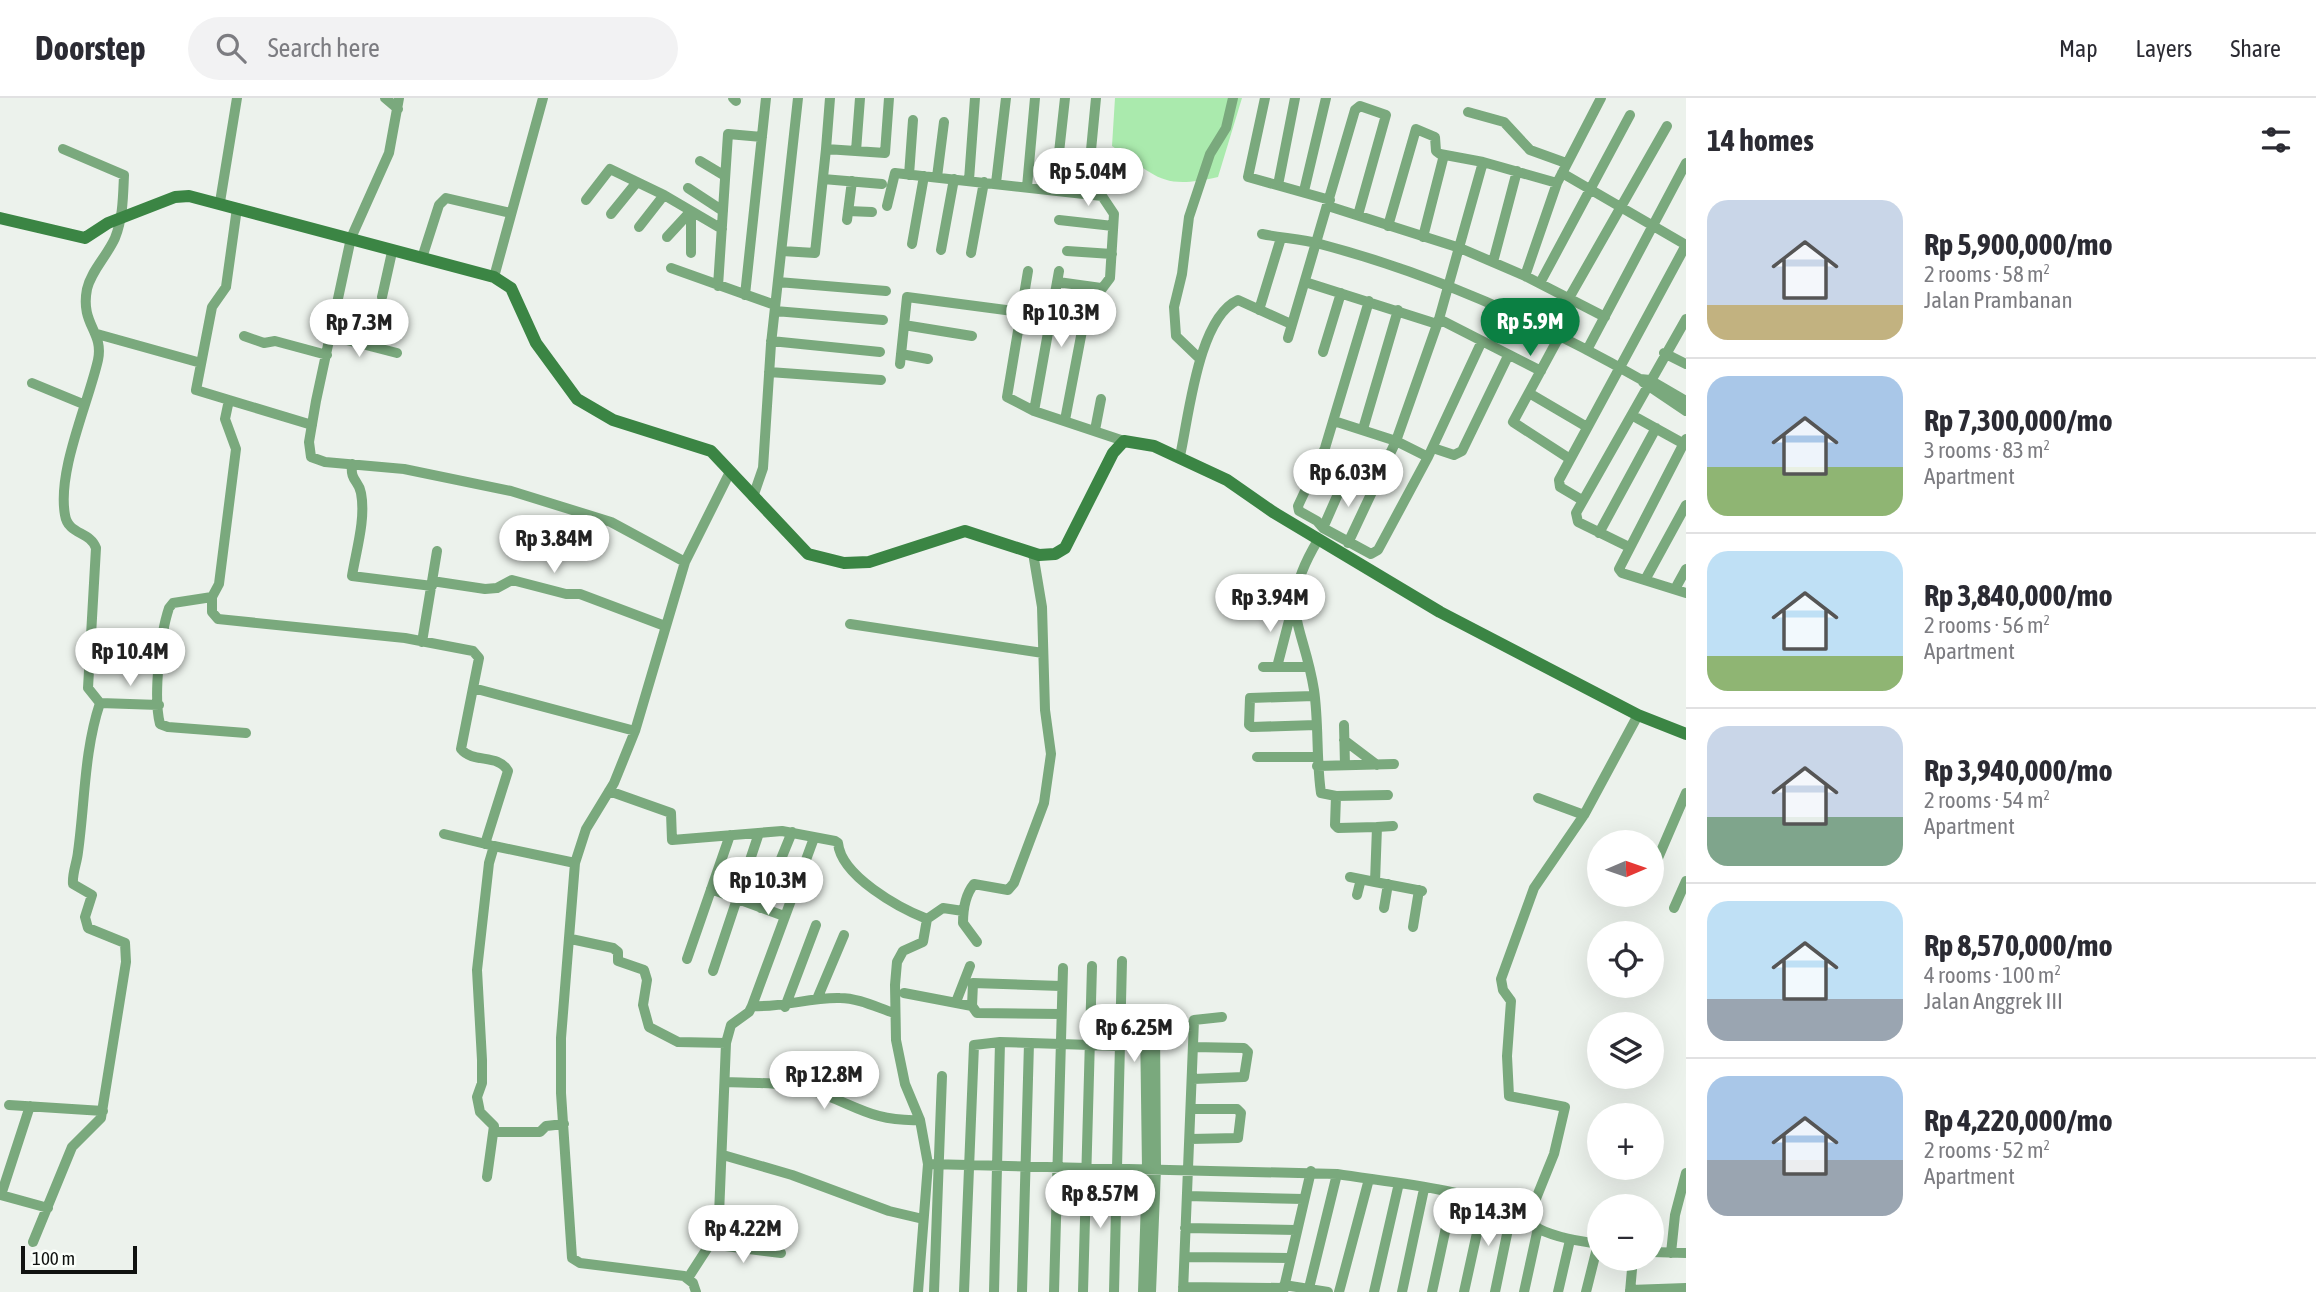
<!DOCTYPE html>
<html lang="en">
<head>
<meta charset="utf-8">
<style>
  body { margin:0; font-family:"Asap Condensed",sans-serif; background:#f2f2f3; color:#2b2b33; height:100vh; display:flex; flex-direction:column; font-size:26px; white-space:nowrap }
  * { box-sizing:border-box; margin:0 }
  p { font-size:23px; color:#7c7c81 }
  .icon { flex:none; width:38px; height:38px; fill:none; stroke:currentColor; stroke-width:2; stroke-linecap:round; stroke-linejoin:round }
  .map { position:relative; flex:1; overflow:hidden }
  .sheet { display:flex; flex-direction:column; background:#fff; width:630px }
  .sheet>* { flex:none }
  .needle { width:46px; rotate:88deg }
  .fabs { position:absolute; left:1587px; top:732px; display:grid; gap:14px }
  .fabs a { display:grid; place-items:center; width:77px; height:77px; border-radius:50%; background:#fff; box-shadow:0 7px 28px #0002; font-size:35px }
  .scale { position:absolute; left:21px; bottom:18px; width:116px; box-sizing:border-box; padding-left:7px; border:4px solid #101210; border-top:0; font-size:19px; line-height:24px; white-space:nowrap; color:#101210; -webkit-text-stroke:5px #fafffa; paint-order:stroke }
  .price { position:absolute; translate:-50% -60px; padding:0 16px; border-radius:24px; background:#fff; color:#222; font-size:23px; line-height:46px; filter:drop-shadow(0 2px 4px #0008) }
  .price::after { content:''; position:absolute; left:50%; top:42px; width:21px; height:16px; margin-left:-10px; background:inherit; clip-path:polygon(0 0,100% 0,50% 100%) }
  .price.current { background:#0b8043; color:#fff }
  ul { padding:0; list-style:none }
  li { display:flex; align-items:center; gap:21px; height:175px; padding:0 21px }
  li+li { border-top:2px solid #e1e1e2 }
  li span { display:grid; place-items:center; flex:none; width:196px; height:140px; border-radius:21px; color:#555 }
  li>.icon { margin-inline-start:auto }
  span .icon { width:84px; height:84px; fill:#fffc; stroke-width:1 }
  li b { font-size:30px }
  h2 { display:flex; justify-content:space-between; align-items:center; height:84px; padding:0 21px; font-size:30px }
  header { display:flex; align-items:center; gap:42px; box-sizing:border-box; height:98px; padding:0 35px; background:#fff; border-bottom:2px solid #e1e1e2 }
  header strong { font-size:33px }
  nav { display:flex; gap:38px; margin-inline-start:auto; font-size:24px }
  .search { width:490px; height:63px; background:#f2f2f3; display:flex; align-items:center; gap:18px; box-sizing:border-box; padding:0 24px; border-radius:38px; color:#7c7c81; font-size:26px }
  main { display:flex; flex:1; min-height:0 }
  .map>svg:first-child { display:block }
  .green { fill:#aaeaad }
  .lines { fill:none; stroke-linecap:round; stroke-linejoin:round }
  .street { stroke:#7aa97d; stroke-width:10 }
  .secondary { stroke:#3b8544; stroke-width:12 }
</style>
</head>
<body>
<header>
<strong>Doorstep</strong>
<div class="search"><svg class="icon" aria-label="search" viewBox="0 0 24 24"><circle cx="10" cy="10" r="6"/><path d="M15 15l6 6"/></svg>Search here</div>
<nav><a>Map</a><a>Layers</a><a>Share</a></nav>
</header>
<main>
<div class="map">
<svg width="1686" height="1194" viewBox="0 0 1686 1194">
  <rect width="100%" height="100%" fill="#ecf2ec"/>
  <path class="green" d="M1115,0H1242L1218,79C1161,92 1158,79 1112,48Z"/>
  <g class="lines">
    <path class="street" d="M385,0L398,11
      M399,0L389,55L351,140L316,303L309,344L311,359L325,364L404,371L511,393L611,424L685,464
      M733,0L736,3
      M1265,0L1248,79L1330,102
      M1468,14L1504,24L1530,52L1566,65
      M63,51L124,77C123,99 123,120 115,140C107,158 91,173 87,191C80,227 104,233 98,262C88,306 57,373 65,417C68,437 90,433 96,450L88,590L100,605L159,607
      M826,51L830,0
      M856,53L860,0
      M700,63L725,78
      M1562,75L1686,147
      M909,77L913,22
      M937,79L944,24
      M823,81L882,86
      M969,82L975,0
      M996,85L1006,0
      M1278,87L1295,0
      M1027,89L1035,0
      M688,90L723,113
      M1055,91L1065,0
      M1304,93L1326,0
      M1087,94L1096,0
      M586,102L610,71L664,97L722,131
      M220,104L237,0
      M887,108L895,75L1102,98L1114,116L1110,180L1086,212L1065,322
      M1328,108L1460,150L1525,178L1605,219
      M237,110L226,189L212,209L196,292L229,302L225,321L236,351L219,486L212,499L173,505L169,510C160,537 153,599 160,626L168,629L246,635
      M848,113L872,114
      M611,116L637,84
      M847,122L852,83
      M1059,122L1113,128
      M1388,128L1416,31L1435,39L1436,53L1440,56L1483,64L1557,85
      M639,129L664,97
      M1262,136C1281,140 1302,141 1320,146C1431,175 1540,224 1640,281L1650,282L1686,303
      M667,139L691,113V155
      M1423,139L1444,57
      M912,146L924,78
      M941,152L954,81
      M782,153L815,155L826,51L885,55L889,0
      M1067,153L1112,156
      M971,155L984,84
      M422,160L439,107L446,100L510,115
      M1493,164L1517,73
      M671,170L775,207
      M1028,173L1007,299L1034,313L1124,343
      M1525,178L1557,85L1601,0
      M494,179L543,0
      M778,184L886,193
      M1058,184L1101,190
      M1305,184L1437,226
      M1540,185L1630,17
      M718,188L728,36L762,39
      M745,197L766,0
      M382,199L392,154
      M1569,200L1667,28
      M1369,203L1325,350L1298,408L1299,413L1317,423L1323,430L1371,456L1378,452L1428,359L1481,245
      M1259,212L1281,140
      M775,213L883,222
      M1439,221L1541,273
      M904,227L972,238
      M97,236L201,265
      M244,238L264,245L275,243L327,257
      M331,238L397,255
      M1559,239L1513,324L1570,361
      M1288,240L1355,12L1360,8L1386,17L1358,117
      M771,243L880,254
      M1587,252L1686,65
      M1323,254L1341,195
      M1664,255L1686,266
      M901,256L928,261
      M1200,261L1176,238L1174,209L1182,176L1189,119L1210,56L1226,30L1233,0
      M900,266L907,199L1021,214
      M769,274L881,282
      M1643,284L1686,313
      M32,285L83,306
      M1529,295L1587,329
      M229,302L312,327
      M1034,313L1059,173
      M1637,320L1686,347
      M1334,323L1396,343L1428,359
      M1363,331L1398,212
      M1095,332L1101,301
      M1686,341L1619,471L1622,475L1686,495
      M1433,350L1454,357L1462,353L1508,258
      M1180,358C1189,318 1198,220 1238,202L1291,226
      M352,366C350,384 359,382 361,395C366,421 356,453 352,478L432,488
      M753,399L763,370L771,246L798,0
      M1582,402L1560,389L1559,382L1686,147
      M1323,430L1345,380
      M1599,435L1656,330
      M1318,442C1276,512 1303,523 1314,592C1319,626 1316,661 1321,695L1336,698L1335,727L1338,730L1377,729L1375,784L1422,793
      M1348,445L1396,343L1439,221L1483,64
      M1629,449L1578,424L1576,415L1686,221
      M1645,482L1686,407
      M432,483L485,491L497,490L512,482L566,496H580L665,528
      M1675,491L1686,471
      M212,499V514L218,521L405,540L473,553L479,560L473,590L635,633
      M850,526L1043,555
      M422,544L437,453
      M1263,569H1309
      M1277,569L1292,511
      M473,590L461,651C473,666 498,655 508,673L485,746
      M1314,598L1250,600L1249,627L1252,629L1316,627
      M1344,627L1345,667
      M1344,642L1377,667
      M1257,659H1317
      M1317,668L1394,666
      M609,693L671,715L672,742L782,733L835,743L838,745C841,778 899,810 927,821
      M1336,698L1388,697
      M1538,700L1584,717
      M1377,729L1393,728
      M444,736L490,747
      M1652,774L1686,695
      M1350,779L1375,784
      M711,791L784,818
      M1357,797L1361,781
      M761,810L792,734
      M1384,810L1388,786
      M1674,810L1686,783
      M1413,829L1419,792
      M571,841L613,850L618,854V863L644,872L647,882L643,907L649,929L678,944L726,945
      M977,844L963,825C963,810 965,797 974,786L1008,792L1014,785L1044,705L1051,656L1045,612L1042,509L1033,455
      M687,861L730,737
      M713,873L759,735
      M904,895L972,908
      M817,901L844,837
      M956,904L970,868
      M752,908L814,740
      M785,909L816,827
      M1061,916L977,915L972,908L973,885L1061,888
      M1121,925L1193,928
      M1193,981L1244,979L1248,954L1244,950L1193,949
      M725,984C752,985 780,984 806,991C852,1003 867,1024 920,1022
      M9,1007L103,1013
      M30,1008L1,1097L48,1110
      M494,1034H540L546,1028L564,1026
      M1190,1041L1238,1040L1241,1015L1237,1011H1191
      M723,1057L792,1077L889,1113L923,1121
      M928,1066L1337,1076C1387,1084 1465,1091 1511,1112C1520,1116 1528,1124 1537,1130C1557,1140 1578,1143 1600,1146
      M487,1079L494,1028L480,1014L477,999L482,985V962L477,872L489,765L494,748L575,765
      M1187,1098L1303,1101
      M1527,1123L1554,1056L1565,1009L1509,998L1507,958L1511,903L1503,892L1501,881L1534,790L1584,717L1638,617
      M1185,1130L1296,1132
      M33,1144L72,1049L101,1020L126,864L125,845L88,830L85,819L92,797L73,786C72,775 77,765 78,754C85,704 84,653 100,605
      M710,1146L781,1155
      M1652,1154L1686,1155
      M1671,1155L1675,1117L1686,1075
      M1185,1159L1289,1160
      M688,1180L710,1146L719,1117L726,945L731,927L749,914L752,908C782,910 810,899 840,900C858,900 876,909 894,915
      M1284,1187L1328,1194
      M1183,1189L1284,1190
      M1309,1190L1337,1076
      M1630,1192L1686,1190
      M696,1194L693,1185L684,1178L580,1165L572,1160L561,995V940L575,765L586,731L614,685L635,633L685,464L730,374
      M918,1194L928,1066L920,1022L905,986L896,942L895,887L897,864L903,853L923,844L927,821L943,810L963,813
      M934,1194L942,978
      M964,1194L974,947L1000,944L1120,948
      M994,1194L1000,944
      M1022,1194L1029,945
      M1054,1194L1063,870
      M1083,1194L1092,868
      M1114,1194L1122,863
      M1143,1194L1147,1071L1145,925
      M1151,1194L1156,1071L1155,926
      M1183,1194L1194,922L1222,919
      M1283,1194L1311,1073
      M1339,1194L1369,1081
      M1374,1194L1399,1085
      M1402,1194L1424,1091
      M1432,1194L1453,1097
      M1464,1194L1484,1103
      M1495,1194L1512,1112
      M1524,1194L1538,1130
      M1558,1194L1570,1142
      M1586,1194L1598,1146
      M1630,1194L1633,1160"/>
    <path class="secondary" d="M0,120L85,140L108,125L175,99L189,98L494,179L511,190L536,245L577,301L613,322L711,353L808,456L844,465L869,464L965,433L1039,457L1055,456L1065,450L1113,355L1124,343L1154,348L1227,382L1273,414L1440,514L1638,617L1686,636"/>
  </g>
</svg>
<div class="fabs">
<a><svg class="needle" viewBox="-14 -14 28 28"><path d="M0-13l5 13h-10z" fill="#e53935"/><path d="M0 13l5-13h-10z" fill="#7c7c81"/></svg></a>
<a><svg class="icon" aria-label="locate" viewBox="0 0 24 24"><circle cx="12" cy="12" r="6"/><path d="M12 2v4M12 18v4M2 12h4M18 12h4"/></svg></a>
<a><svg class="icon" aria-label="layers" viewBox="0 0 24 24"><path d="M12 4l9 5-9 5-9-5zM3 14l9 5 9-5"/></svg></a>
<a>+</a>
<a>−</a>
</div>
<div class="scale">100 m</div>
<b class="price" style="left:1088px;top:110px">Rp 5.04M</b>
<b class="price" style="left:1061px;top:251px">Rp 10.3M</b>
<b class="price current" style="left:1530px;top:260px">Rp 5.9M</b>
<b class="price" style="left:359px;top:261px">Rp 7.3M</b>
<b class="price" style="left:1348px;top:411px">Rp 6.03M</b>
<b class="price" style="left:554px;top:477px">Rp 3.84M</b>
<b class="price" style="left:1270px;top:536px">Rp 3.94M</b>
<b class="price" style="left:130px;top:590px">Rp 10.4M</b>
<b class="price" style="left:768px;top:819px">Rp 10.3M</b>
<b class="price" style="left:1134px;top:966px">Rp 6.25M</b>
<b class="price" style="left:824px;top:1013px">Rp 12.8M</b>
<b class="price" style="left:1100px;top:1132px">Rp 8.57M</b>
<b class="price" style="left:1488px;top:1150px">Rp 14.3M</b>
<b class="price" style="left:743px;top:1167px">Rp 4.22M</b>
</div>
<section class="sheet">
<h2>14 homes<svg class="icon" aria-label="filters" viewBox="0 0 24 24"><path d="M4 7h16M4 17h16"/><circle cx="9" cy="7" r="2"/><circle cx="15" cy="17" r="2"/></svg></h2>
<ul>
<li><span style="background:linear-gradient(#c9d6e8 75%,#c2b280 0)"><svg class="icon" aria-label="home" viewBox="0 0 24 24"><path d="M3 11l9-7 9 7M6 9v11h12V9"/></svg></span><div><b>Rp 5,900,000/mo</b><p>2 rooms · 58 m²</p><p>Jalan Prambanan</p></div></li>
<li><span style="background:linear-gradient(#a9c7e8 65%,#8fb573 0)"><svg class="icon" aria-label="home" viewBox="0 0 24 24"><path d="M3 11l9-7 9 7M6 9v11h12V9"/></svg></span><div><b>Rp 7,300,000/mo</b><p>3 rooms · 83 m²</p><p>Apartment</p></div></li>
<li><span style="background:linear-gradient(#bfe0f5 75%,#8fb573 0)"><svg class="icon" aria-label="home" viewBox="0 0 24 24"><path d="M3 11l9-7 9 7M6 9v11h12V9"/></svg></span><div><b>Rp 3,840,000/mo</b><p>2 rooms · 56 m²</p><p>Apartment</p></div></li>
<li><span style="background:linear-gradient(#c9d6e8 65%,#7fa58c 0)"><svg class="icon" aria-label="home" viewBox="0 0 24 24"><path d="M3 11l9-7 9 7M6 9v11h12V9"/></svg></span><div><b>Rp 3,940,000/mo</b><p>2 rooms · 54 m²</p><p>Apartment</p></div></li>
<li><span style="background:linear-gradient(#bfe0f5 70%,#9aa5b1 0)"><svg class="icon" aria-label="home" viewBox="0 0 24 24"><path d="M3 11l9-7 9 7M6 9v11h12V9"/></svg></span><div><b>Rp 8,570,000/mo</b><p>4 rooms · 100 m²</p><p>Jalan Anggrek III</p></div></li>
<li><span style="background:linear-gradient(#a9c7e8 60%,#9aa5b1 0)"><svg class="icon" aria-label="home" viewBox="0 0 24 24"><path d="M3 11l9-7 9 7M6 9v11h12V9"/></svg></span><div><b>Rp 4,220,000/mo</b><p>2 rooms · 52 m²</p><p>Apartment</p></div></li>
</ul>
</section>
</main>
</body>
</html>
